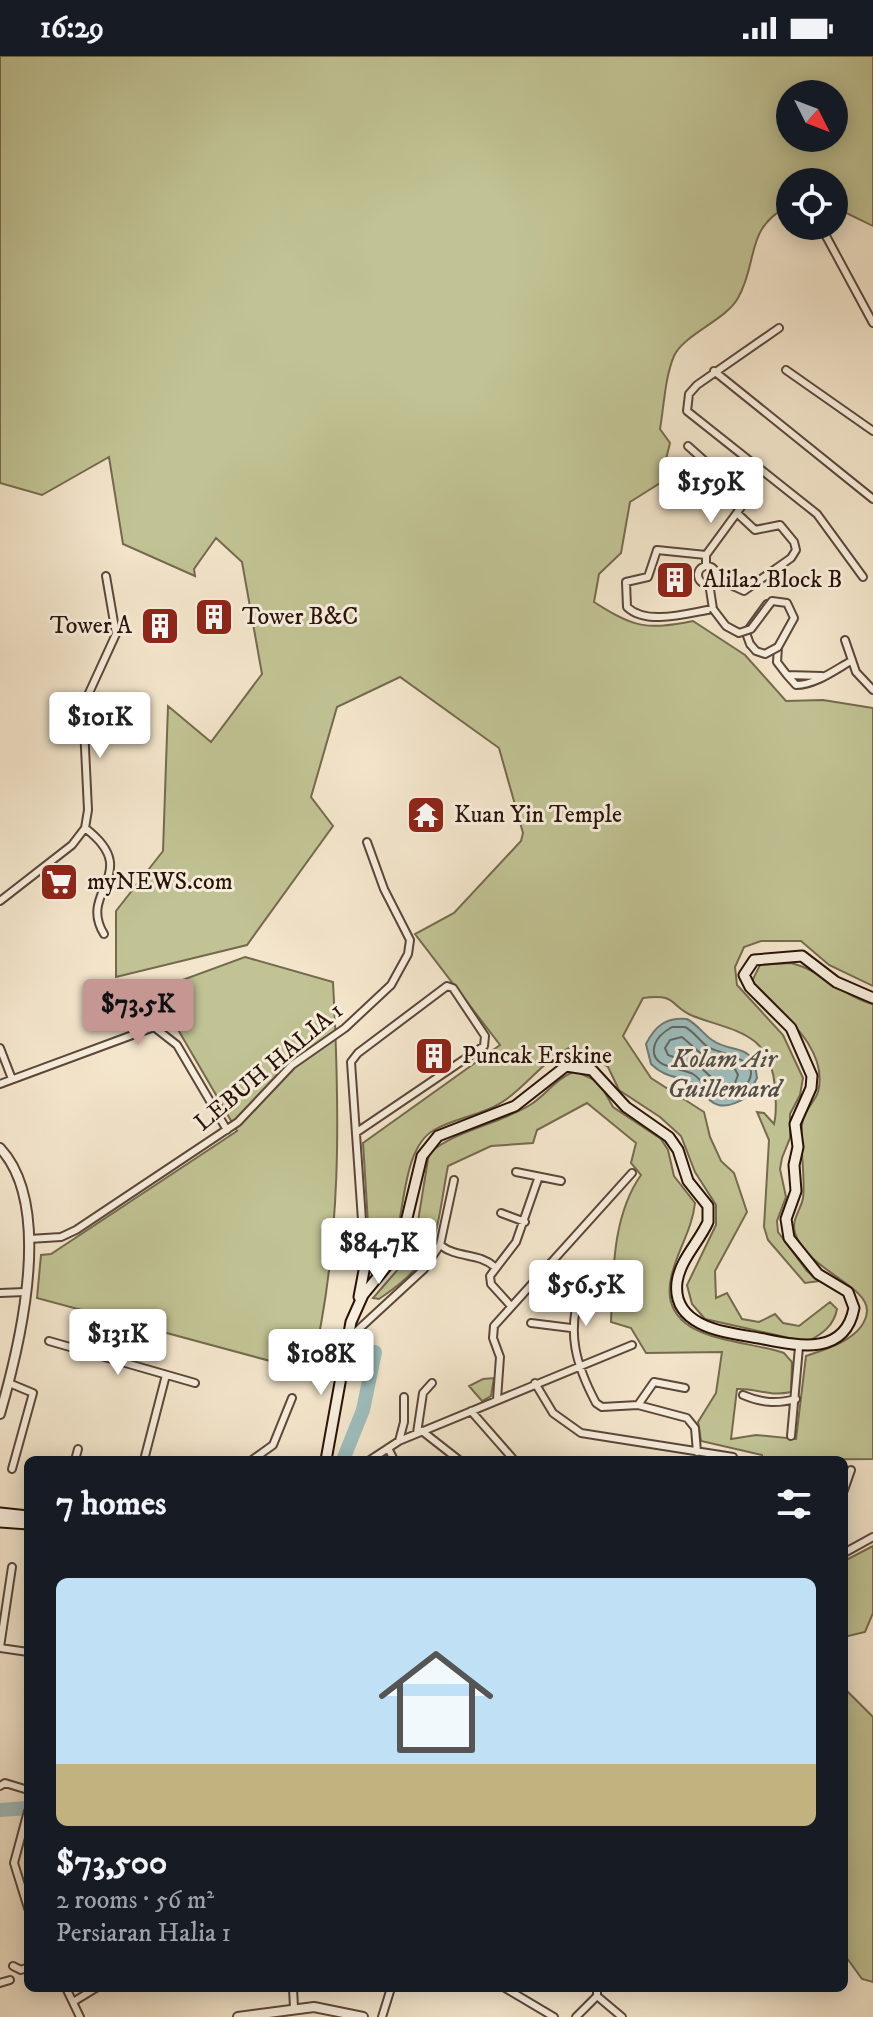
<!DOCTYPE html>
<html lang="en">
<head>
<meta charset="utf-8">
<style>
  body { margin:0; font-family:"IM FELL DW Pica",serif; background:#20242c; color:#f1f3f6; height:100vh; display:flex; flex-direction:column; font-size:30px; white-space:nowrap }
  * { box-sizing:border-box; margin:0 }
  p { font-size:26px; color:#9ea1a6 }
  .icon { flex:none; width:44px; height:44px; fill:none; stroke:currentColor; stroke-width:2; stroke-linecap:round; stroke-linejoin:round }
  .map { position:relative; flex:1; overflow:hidden }
  .drawer { position:absolute; left:24px; top:1400px; width:824px; height:536px; display:flex; flex-direction:column; background:#171b24; border-radius:12px; box-shadow:0 4px 20px #0003 }
  .drawer>* { flex:none }
  .needle { width:52px; rotate:132deg }
  .buttons { position:absolute; left:776px; top:24px; display:grid; gap:16px }
  .buttons a { display:grid; place-items:center; width:72px; height:72px; border-radius:50%; background:#171b24; box-shadow:0 4px 20px #0003; font-size:40px }
  .price { position:absolute; translate:-50% -68px; padding:0 18px; border-radius:8px; background:#fff; color:#222; font-size:26px; line-height:52px; filter:drop-shadow(0 2px 4px #0008) }
  .price::after { content:''; position:absolute; left:50%; top:48px; width:24px; height:18px; margin-left:-12px; background:inherit; clip-path:polygon(0 0,100% 0,50% 100%) }
  .price.current { background:#c59692; color:#111 }
  ul { padding:0; list-style:none }
  li { display:grid; align-content:center; gap:16px; height:424px; padding:0 32px }
  li span { display:grid; place-items:center; height:248px; border-radius:12px; color:#555 }
  li>.icon { margin-inline-start:auto }
  span .icon { width:144px; height:144px; fill:#fffc; stroke-width:1 }
  li b { font-size:34px }
  h2 { display:flex; justify-content:space-between; align-items:center; height:96px; padding:0 32px; font-size:34px }
  .status { display:flex; justify-content:space-between; align-items:center; height:56px; padding:0 40px; background:#171b24; direction:ltr }
  .status svg { height:22px; fill:currentColor }
  .map>svg:first-child { display:block }
  .green { fill:#c1c394; stroke:#756a4e; stroke-width:2; fill-rule:evenodd }
  .water { fill:#9ebebe; stroke:#6f7976; stroke-width:2 }
  .lines { fill:none; stroke-linecap:round; stroke-linejoin:round }
  .shore { stroke:#646864; stroke-width:2 }
  .river { stroke:#9ebebe; stroke-width:14 }
  .minor-casing { stroke:#5c463a; stroke-width:10 }
  .tertiary-casing { stroke:#5c463a; stroke-width:12 }
  .secondary-casing { stroke:#291109; stroke-width:13 }
  .minor { stroke:#f8efde; stroke-width:6 }
  .tertiary { stroke:#f8efde; stroke-width:8 }
  .secondary { stroke:#f8efde; stroke-width:9 }
  .minor-bridge-casing { stroke:#5c463a; stroke-width:10; stroke-linecap:butt }
  .minor-bridge { stroke:#f8efde; stroke-width:6 }
  .labels { text-anchor:middle; dominant-baseline:central; stroke-width:6; stroke-linejoin:round; paint-order:stroke }
  .poi-label { font-size:24px; fill:#291109; stroke:#f8efde; text-anchor:start }
  .street-label { font-size:24px; fill:#291109; stroke:#f8efde }
  .water-label { font-size:26px; font-style:italic; fill:#524e48; stroke:#f8efde }
</style>
</head>
<body>
<div class="status"><b>16:29</b><svg viewBox="0 0 49 12"><path d="M0 12V9h3v3zM5 12V6h3v6zM10 12V3h3v9zM15 12V0h3v12zM26 1h20v11H26zM47 4h2v5h-2z"/></svg></div>
<div class="map">
<svg width="873" height="1961" viewBox="0 0 873 1961">
  <rect width="100%" height="100%" fill="#f4e6cc"/>
  <filter id="stains"><feTurbulence type="fractalNoise" baseFrequency=".0025" numOctaves="4"/><feColorMatrix values="0 0 0 0 .2 0 0 0 0 .09 0 0 0 0 .02 0 0 0 .5 -.17"/></filter>
  <radialGradient id="worn" r=".72"><stop offset=".6" stop-color="#630" stop-opacity="0"/><stop offset="1" stop-color="#630" stop-opacity=".3"/></radialGradient>
  <path class="green" d="M0,0H873V170L834,151V126H790V149C744,172 759,205 738,242C726,264 683,279 674,300C665,321 664,350 660,373L670,387L660,427L630,446L621,497L599,518L594,546C634,572 647,574 693,565L745,599L786,645L823,644L873,652V930L829,909L801,885H761L744,891L735,911L737,929L783,979L803,1022L800,1039L790,1058V1082L782,1102L780,1113L786,1141L777,1165L778,1176L807,1215L819,1225L805,1227L768,1184L764,1171L769,1084L757,1056L764,1057L774,1068C777,1056 776,1043 775,1031C770,976 736,976 693,960C669,950 678,937 643,942L623,980L651,1022L704,1056L710,1081L721,1105L734,1117L747,1156L715,1215L716,1242L727,1237L742,1263L759,1266L775,1258L783,1267L799,1270L830,1246L837,1253C834,1270 822,1278 807,1286L705,1263L692,1248L687,1229L716,1169V1149L695,1116L681,1080L660,1061L619,1034L608,1011L588,997L571,991C545,1003 531,1025 508,1042C486,1059 457,1061 434,1074C406,1090 405,1142 398,1171L380,1176L368,1167L363,1087L500,989L415,878L454,857L521,785L523,777L499,692L400,621L337,651L311,741L333,770L247,889L116,921V855L163,795L168,650L211,686L262,618L242,506L216,482L194,513L195,520L123,488L109,401L42,439L0,427ZM790,38H834V82H790Z
    M245,901L333,926C340,1057 342,1187 311,1316L37,1242L41,1199L51,1198L237,1075L155,934Z
    M791,907C821,914 842,940 873,948V1403L762,1404V1399L701,1385L698,1366L716,1337L722,1296L646,1297L631,1272L611,1266C613,1218 612,1160 641,1119L631,1107L636,1087L587,1047L537,1074L533,1087L491,1090L448,1110C435,1178 441,1202 379,1243L373,1242L413,1196L429,1097C459,1073 497,1069 530,1049C547,1038 554,1024 575,1015L599,1026L613,1051L661,1083L668,1094L674,1120L695,1147C692,1175 676,1196 671,1222C657,1287 746,1283 784,1297L792,1306L791,1336C768,1341 757,1332 737,1333L731,1383L756,1379L796,1383L806,1300C827,1293 865,1282 867,1255C868,1229 807,1214 795,1177C791,1163 801,1154 803,1142C806,1119 798,1085 803,1063C806,1053 815,1045 818,1036C830,990 776,954 752,925L760,909Z
    M494,1322L491,1340L482,1345L469,1330L483,1323Z
    M873,1490V1557L865,1576L844,1581V1505Z
    M844,1632L873,1661V1926L862,1923L844,1898Z"/>
  <path class="water" d="M687,963C698,969 703,978 712,984C733,999 753,984 757,1022L747,1041C708,1065 708,1032 686,1024C672,1020 662,1019 651,1008L646,988C655,970 666,961 687,963Z"/>
  <g class="lines">
    <path class="shore" d="M672,971H685C695,976 700,986 708,991C721,999 769,1002 744,1032C738,1039 730,1043 722,1041C707,1038 704,1025 693,1018C681,1011 647,1013 655,988C658,980 665,975 672,971Z
      M682,981L705,1001L733,1009L738,1019L735,1027L721,1030L699,1010L668,999L665,992L670,984Z"/>
    <path class="river" d="M343,1404L363,1354L375,1296
      M0,1754L28,1752"/>
    <defs>
      <path id="minor" d="M826,180L873,267
        M779,272L697,329L689,338L687,355L817,458L863,521
        M786,314L873,375
        M714,315L873,443
        M688,390L747,443L706,499V510
        M743,428L756,411
        M706,499L657,494L648,521L626,526L627,551C647,570 688,557 713,553L709,527
        M698 519a9 9 0 1 1 18 0a9 9 0 1 1-18 0Z
        M715,522L744,535L791,502L796,494L794,486L780,469L755,474L739,459
        M845,584L856,616L873,634
        M750,588L746,577L767,548
        M778,591L777,606L787,619
        M822,620L787,619L796,629C815,629 835,614 851,605
        M85,772C144,817 77,835 104,878
        M0,845L72,789L85,772L88,754L83,650L116,578L106,520
        M0,992L12,1023
        M0,1028L154,971L177,989L227,1074
        M357,1076L484,990L485,980L453,932L447,930L358,997L351,1006L364,1193L366,1204L379,1220
        M516,1116L561,1125
        M501,1157L525,1166
        M29,1183L61,1181L76,1174L238,1066L292,1009L345,972L391,929L408,898L410,884L384,833L367,786
        M440,1189C458,1203 478,1196 495,1211
        M364,1193L386,1212
        M581,1234C566,1276 576,1309 596,1347L602,1351L638,1349L687,1362L695,1372L697,1396
        M0,1237L25,1236
        M511,1250L491,1228L490,1220L516,1186L538,1123
        M531,1267L571,1272
        M347,1284L424,1213L440,1189L454,1124
        M49,1285L195,1327
        M9,1327L33,1337L12,1413
        M535,1327L553,1357L581,1377L733,1401
        M743,1339C762,1347 776,1348 796,1343
        M497,1343L500,1301L493,1282L494,1270L632,1117
        M638,1349L654,1326L685,1332
        M471,1355L514,1404
        M422,1375L459,1404
        M417,1377L423,1337L432,1327
        M791,1380L799,1291
        M399,1385L404,1366V1341
        M388,1392L394,1404
        M75,1404L78,1393
        M144,1404L166,1319
        M252,1404L273,1389L292,1342
        M370,1404L399,1385L632,1289
        M844,1434L851,1414
        M844,1497L873,1481
        M0,1591L12,1511
        M0,1592L28,1596
        M0,1730L5,1727L28,1734
        M28,1755L14,1807L28,1852
        M13,1910L21,1914L28,1911
        M0,1927L10,1924
        M66,1932L80,1961
        M293,1932L294,1952
        M505,1932L554,1961
        M597,1940L622,1961
        M73,1946L96,1932
        M382,1961L391,1932
        M576,1961L597,1940V1932"/>
      <path id="tertiary" d="M0,1092C54,1150 20,1289 0,1358
        M238,1961L314,1951L363,1961"/>
      <path id="secondary" d="M363,1172L386,1183L406,1175
        M359,1241L366,1204
        M326,1404L351,1266L363,1239L399,1195L422,1100L438,1080L515,1050L566,1010L592,1014L626,1051L669,1081L678,1094L688,1125L708,1150V1166C699,1186 680,1204 677,1226C671,1274 733,1277 764,1283C799,1290 845,1300 854,1252L848,1236L818,1218L789,1182L786,1163L796,1135L794,1109L798,1091L795,1068L811,1032L812,1020L791,972L750,931L744,919L754,904L802,900L836,926L873,942
        M0,1457L28,1460
        M0,1466L28,1468"/>
    </defs>
    <use href="#minor" class="minor-casing"/>
    <use href="#tertiary" class="tertiary-casing"/>
    <use href="#secondary" class="secondary-casing"/>
    <use href="#minor" class="minor"/>
    <use href="#tertiary" class="tertiary"/>
    <use href="#secondary" class="secondary"/>
    <defs>
      <path id="minor-bridge" d="M713,553L726,570L739,577L751,573L772,545L787,547L794,562L778,591L765,598L756,595L750,588"/>
    </defs>
    <use href="#minor-bridge" class="minor-bridge-casing"/>
    <use href="#minor-bridge" class="minor-bridge"/>
  </g>
  <defs>
    <symbol id="building-square" viewBox="-11 -11 22 22"><rect x="-9" y="-9" width="18" height="18" rx="4" fill="#8f2418" stroke="#f8efde"/><path d="M-4-6H4V6H1V3H-1V6H-4ZM-2.5-4.3h1.7v1.8h-1.7ZM.8-4.3h1.7v1.8H.8ZM-2.5-1h1.7V.8h-1.7ZM.8-1h1.7V.8H.8Z" fill="#fff"/></symbol>
    <symbol id="temple-square" viewBox="-11 -11 22 22"><rect x="-9" y="-9" width="18" height="18" rx="4" fill="#8f2418" stroke="#f8efde"/><path d="M0-6L5-2H3V0L6.5 2.5H4V6H1.5V3h-3V6H-4V2.5H-6.5L-3 0V-2H-5Z" fill="#fff"/></symbol>
    <symbol id="supermarket-square" viewBox="-11 -11 22 22"><rect x="-9" y="-9" width="18" height="18" rx="4" fill="#8f2418" stroke="#f8efde"/><path d="M-6-5.5h2.5l.6 2H6L4.5 2H-2.5L-4.4-4H-6ZM-1.5 3.2a1.3 1.3 0 1 0 .1 0ZM3 3.2a1.3 1.3 0 1 0 .1 0Z" fill="#fff"/></symbol>
  </defs>
  <g fill-rule="evenodd">
    <use href="#building-square" x="653" y="502" width="44" height="44"/>
    <use href="#building-square" x="192" y="539" width="44" height="44"/>
    <use href="#building-square" x="138" y="548" width="44" height="44"/>
    <use href="#temple-square" x="404" y="737" width="44" height="44"/>
    <use href="#supermarket-square" x="37" y="804" width="44" height="44"/>
    <use href="#building-square" x="412" y="978" width="44" height="44"/>
  </g>
  <g class="labels">
    <g class="poi-label">
      <text x="703" y="524">Alila2 Block B</text>
      <text x="242" y="561">Tower B&amp;C</text>
      <text x="132" y="570" text-anchor="end">Tower A</text>
      <text x="454" y="759">Kuan Yin Temple</text>
      <text x="87" y="826">myNEWS.com</text>
      <text x="462" y="1000">Puncak Erskine</text>
    </g>
    <g class="street-label">
      <text transform="translate(269 1011) rotate(-40)">LEBUH HALIA 1</text>
    </g>
    <g class="water-label">
      <text x="724" y="1003">Kolam Air<tspan x="724" dy="30">Guillemard</tspan></text>
    </g>
  </g>
  <rect width="100%" height="100%" filter="url(#stains)"/>
  <rect width="100%" height="100%" fill="url(#worn)"/>
</svg>
<div class="buttons">
<a><svg class="needle" viewBox="-14 -14 28 28"><path d="M0-13l5 13h-10z" fill="#e53935"/><path d="M0 13l5-13h-10z" fill="#9ea1a6"/></svg></a>
<a><svg class="icon" aria-label="locate" viewBox="0 0 24 24"><circle cx="12" cy="12" r="6"/><path d="M12 2v4M12 18v4M2 12h4M18 12h4"/></svg></a>
</div>
<b class="price" style="left:711px;top:469px">$159K</b>
<b class="price" style="left:100px;top:704px">$101K</b>
<b class="price current" style="left:138px;top:991px">$73.5K</b>
<b class="price" style="left:379px;top:1230px">$84.7K</b>
<b class="price" style="left:586px;top:1272px">$56.5K</b>
<b class="price" style="left:118px;top:1321px">$131K</b>
<b class="price" style="left:321px;top:1341px">$108K</b>
<section class="drawer">
<h2>7 homes<svg class="icon" aria-label="filters" viewBox="0 0 24 24"><path d="M4 7h16M4 17h16"/><circle cx="9" cy="7" r="2"/><circle cx="15" cy="17" r="2"/></svg></h2>
<ul>
<li><span style="background:linear-gradient(#bfe0f5 75%,#c2b280 0)"><svg class="icon" aria-label="home" viewBox="0 0 24 24"><path d="M3 11l9-7 9 7M6 9v11h12V9"/></svg></span><div><b>$73,500</b><p>2 rooms · 56 m²</p><p>Persiaran Halia 1</p></div></li>
</ul>
</section>
</div>
</body>
</html>
